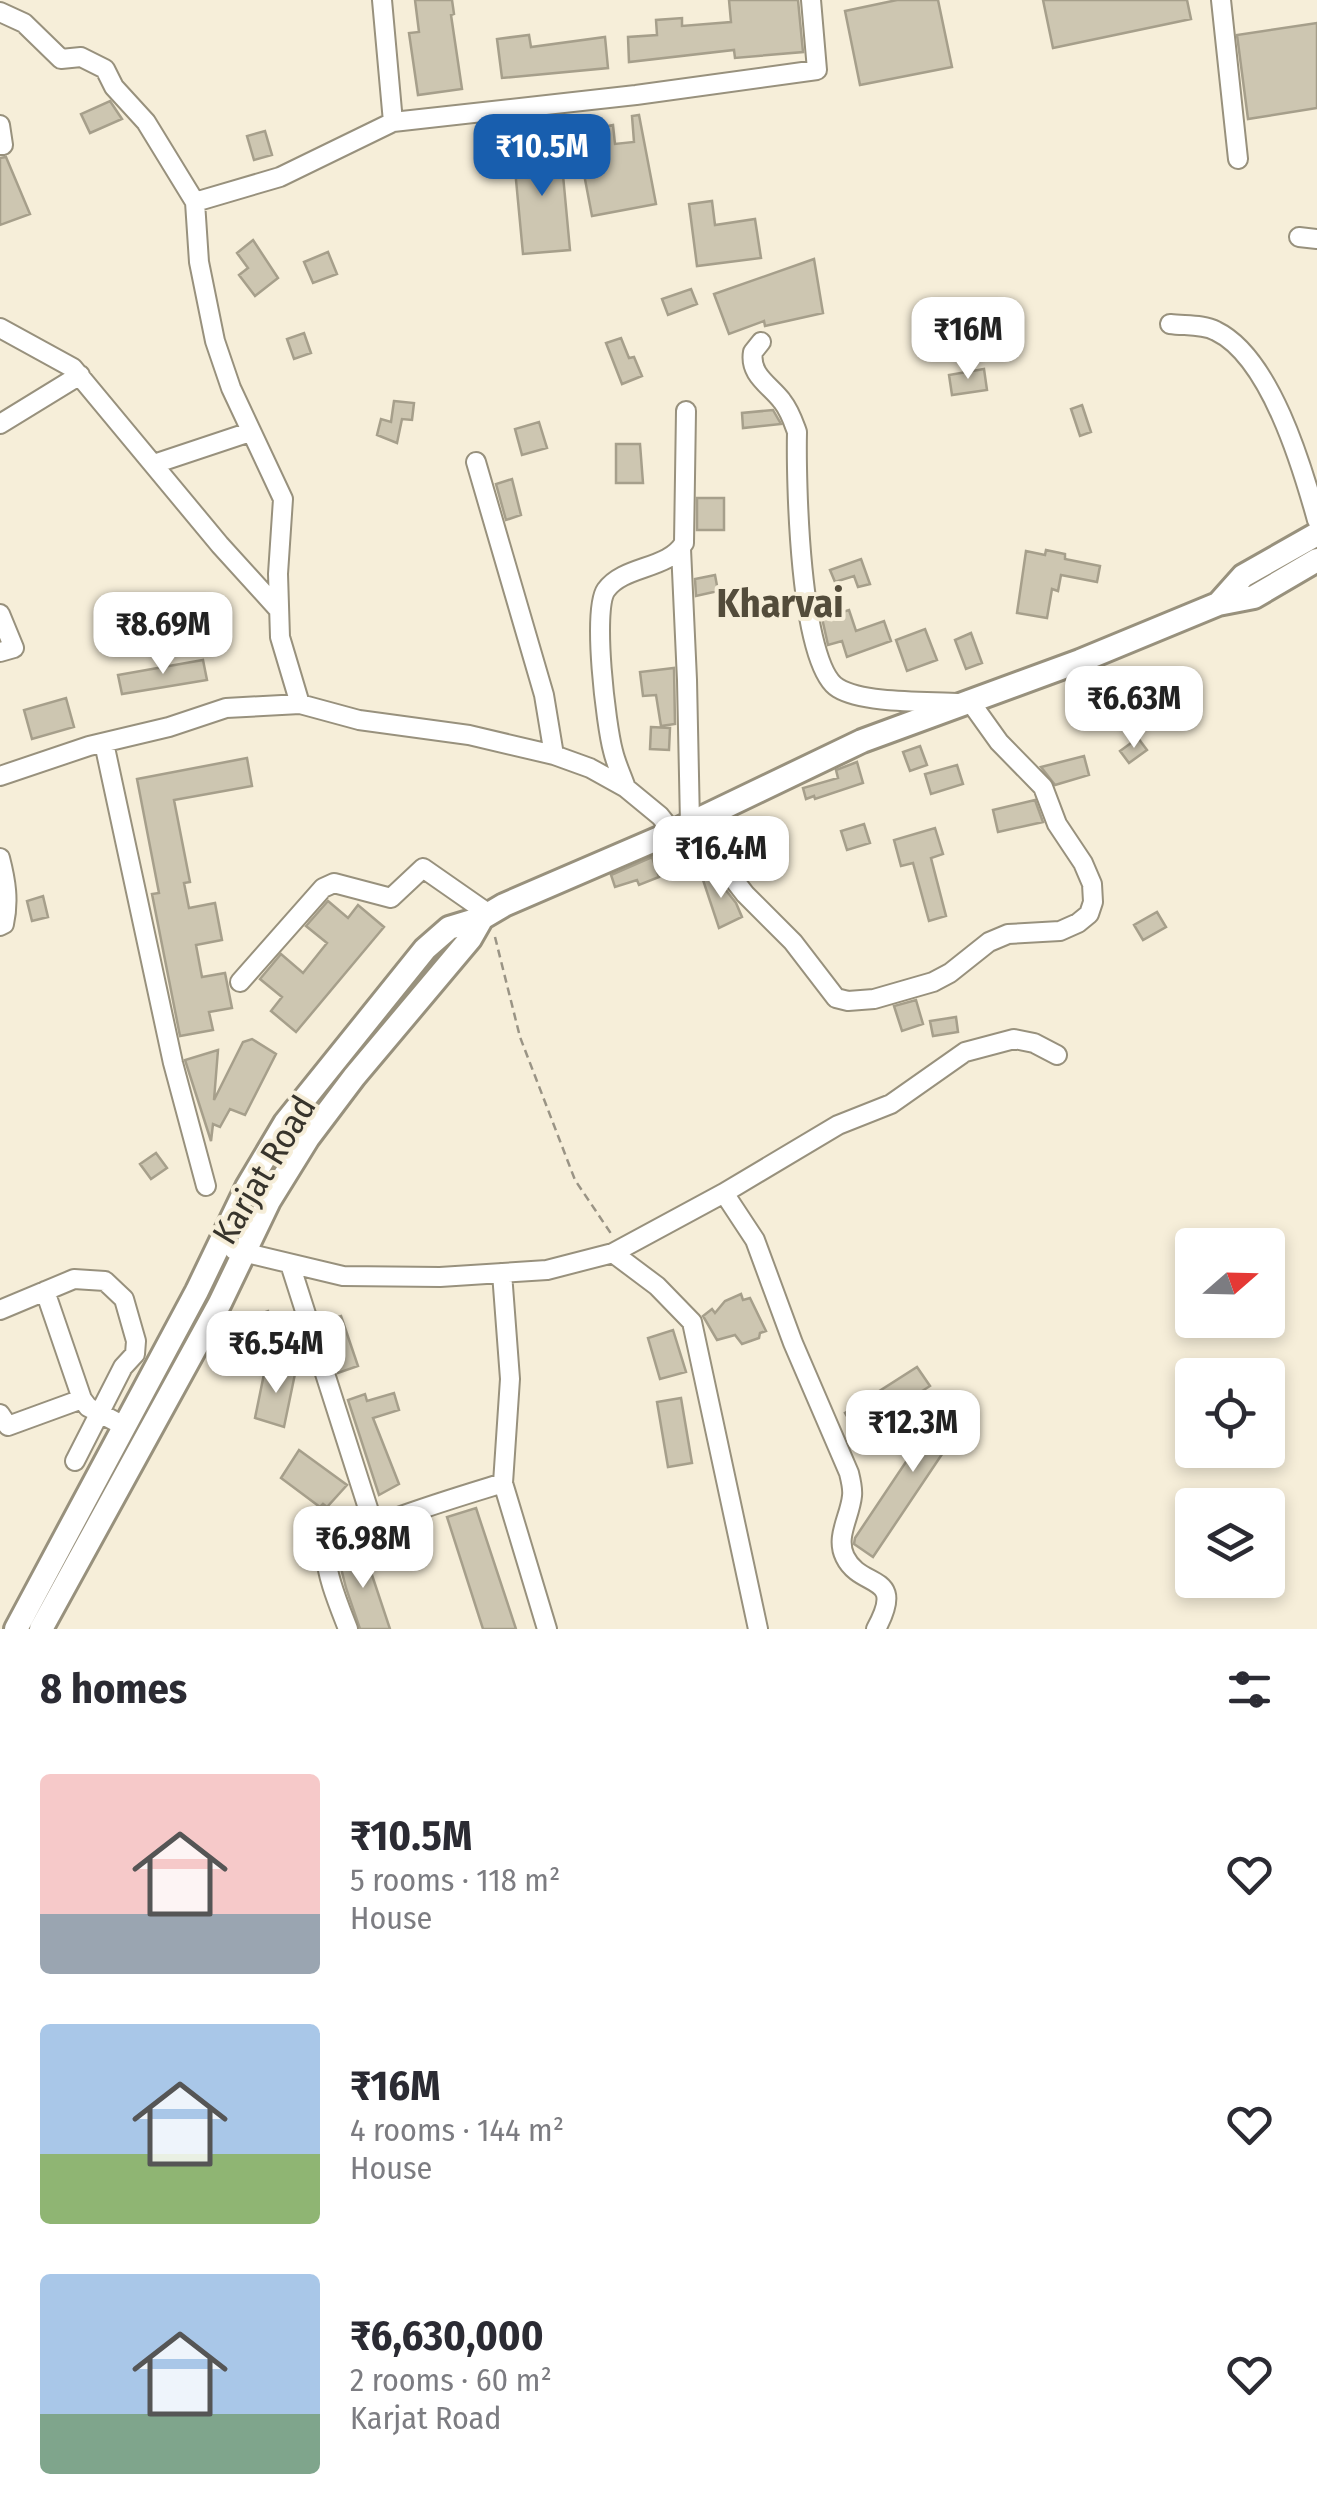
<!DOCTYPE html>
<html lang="en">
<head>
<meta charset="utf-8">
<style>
  body { margin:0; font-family:"Fira Sans Condensed",sans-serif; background:#f7f7f7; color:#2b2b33; height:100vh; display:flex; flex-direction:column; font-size:38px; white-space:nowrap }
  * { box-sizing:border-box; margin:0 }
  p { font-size:32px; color:#7c7c81 }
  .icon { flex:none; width:55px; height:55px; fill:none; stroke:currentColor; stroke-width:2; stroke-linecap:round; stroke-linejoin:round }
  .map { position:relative; height:1629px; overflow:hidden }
  .side { display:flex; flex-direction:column; background:#fff; flex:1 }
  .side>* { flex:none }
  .needle { width:65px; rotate:70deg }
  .controls { position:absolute; left:1175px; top:1228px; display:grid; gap:20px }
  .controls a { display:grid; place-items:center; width:110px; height:110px; border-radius:10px; background:#fff; box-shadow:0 5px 15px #0003; font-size:50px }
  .price { position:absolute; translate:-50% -85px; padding:0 22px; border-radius:20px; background:#fff; color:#222; font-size:32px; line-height:65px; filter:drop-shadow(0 2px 5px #0008) }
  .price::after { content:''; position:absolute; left:50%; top:60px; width:30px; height:22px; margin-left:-15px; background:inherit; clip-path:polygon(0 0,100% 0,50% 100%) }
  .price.on { background:#185eae; color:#fff }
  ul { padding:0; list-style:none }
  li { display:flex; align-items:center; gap:30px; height:250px; padding:0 40px }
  li span { display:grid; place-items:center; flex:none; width:280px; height:200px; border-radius:10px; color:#555 }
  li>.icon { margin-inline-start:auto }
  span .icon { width:120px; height:120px; fill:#fffc; stroke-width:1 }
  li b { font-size:42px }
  h2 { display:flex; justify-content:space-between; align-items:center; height:120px; padding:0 40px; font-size:42px }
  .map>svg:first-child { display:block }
  .building { fill:#cdc6b1; stroke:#a69f8b; stroke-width:2.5 }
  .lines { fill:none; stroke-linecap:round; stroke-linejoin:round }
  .minor-casing { stroke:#98917d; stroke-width:22 }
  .major-casing { stroke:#98917d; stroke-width:28 }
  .path { stroke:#9a9485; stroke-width:2.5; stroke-dasharray:8 5; stroke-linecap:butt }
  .minor { stroke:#fff; stroke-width:18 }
  .major { stroke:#fff; stroke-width:22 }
  .labels { text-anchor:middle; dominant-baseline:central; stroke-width:8; stroke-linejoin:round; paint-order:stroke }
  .street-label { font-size:35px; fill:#37342c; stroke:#f6eed9 }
  .quarter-label { font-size:40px; font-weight:bold; fill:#534c3b; stroke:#f6eed9 }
</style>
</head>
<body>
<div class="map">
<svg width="1317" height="1629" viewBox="0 0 1317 1629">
  <rect width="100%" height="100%" fill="#f6eed9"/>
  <path class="building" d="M415,0H452L454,14L451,15L462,89L418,95L409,33L419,32Z
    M729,0H798L803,52L735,58L734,50L629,62L628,37L657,35L656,20L682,18V26L731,22Z
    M897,0H938L952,67L860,85L845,11Z
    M1043,0H1187L1191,19L1053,48Z
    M1317,23V108L1248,119L1237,35Z
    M529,35L531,47L605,37L608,68L502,78L497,39Z
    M110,101L122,119L90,133L81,114Z
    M639,115L656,204L592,216L576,132L613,125L615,144L634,142L632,116Z
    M265,131L272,155L254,160L247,136Z
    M560,143L570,250L523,254L513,148Z
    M6,157L30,214L0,225V158Z
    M712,201L715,225L755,219L761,258L697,266L689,204Z
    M253,240L278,278L255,296L239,275L248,268L237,253Z
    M328,252L337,274L313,283L304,262Z
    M814,259L823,313L765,326L764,321L729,334L714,294Z
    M691,289L697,304L668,315L662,299Z
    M304,333L311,353L294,359L287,339Z
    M621,338L629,358L634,357L642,376L622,384L606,343Z
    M984,369L987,390L952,395L949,375Z
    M394,401L414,403L412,420L402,419L397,443L377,435L381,419L391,422Z
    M1082,405L1091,432L1080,436L1071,409Z
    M773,410L781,424L743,428L742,413Z
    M539,422L547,448L522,455L515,429Z
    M616,444H640L643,483H616Z
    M512,479L521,515L506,520L496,484Z
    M697,498H724V530H697Z
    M1046,550L1065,554V559L1100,566L1097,582L1061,575L1058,591L1052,589L1047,618L1017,613L1026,551L1045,555Z
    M861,559L870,584L858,587L854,576L835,582L830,570Z
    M715,575L718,591L696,596L695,579Z
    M849,610L856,631L884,621L891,641L847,657L842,641L828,645L822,618Z
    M925,629L937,660L907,671L896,640Z
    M971,633L982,663L966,669L955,640Z
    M203,660L207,680L122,694L118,675Z
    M674,668L675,724L661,726L656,695L643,696L640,672Z
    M66,698L74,727L32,739L24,710Z
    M651,727L670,728L669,750L650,749Z
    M1138,738L1147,750L1129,763L1120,751Z
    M920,746L927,765L910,771L903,752Z
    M1084,756L1089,775L1055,785L1041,767Z
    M247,758L252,786L174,800L190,882L184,883L189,908L215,903L222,940L196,945L202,977L225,973L232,1008L209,1012L213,1030L180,1036L152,894L159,893L137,779Z
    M857,762L863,783L815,799L814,796L806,799L803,788L838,778L836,770Z
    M957,765L963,784L931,794L925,774Z
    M1035,800L1043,822L998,832L993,810Z
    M864,824L870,843L847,850L841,831Z
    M935,828L943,854L931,858L946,916L929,921L913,863L901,866L894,840Z
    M765,851L774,871L758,879L748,859Z
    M652,857L659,877L639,885L637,880L615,887L611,875Z
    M710,870L736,903L742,917L719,928L701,874Z
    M43,896L48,917L32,921L27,901Z
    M328,901L348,918L358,905L384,927L296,1032L271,1011L282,997L260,979L281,954L303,973L327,943L306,926Z
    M1157,912L1166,927L1143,940L1134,925Z
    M916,1000L923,1024L902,1031L894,1006Z
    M956,1017L958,1032L933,1036L930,1021Z
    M252,1039L276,1054L245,1115L230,1109L220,1127L213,1124L211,1141L185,1060L218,1050L214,1100L243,1042Z
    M156,1153L167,1168L151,1179L140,1164Z
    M741,1294L743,1300L750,1298L766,1331L760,1333L759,1338L742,1344L735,1335L717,1340L703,1316L712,1309L715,1313L725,1301Z
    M268,1311L277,1334L235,1350L227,1327Z
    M341,1316L358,1366L338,1373L322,1322Z
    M673,1330L686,1372L660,1379L648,1338Z
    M283,1366L296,1369L284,1427L255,1418L265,1369L281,1372Z
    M917,1367L930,1386L857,1433L845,1413Z
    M394,1393L399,1410L373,1418L399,1484L379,1495L348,1400L365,1394L367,1401Z
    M952,1393L973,1408L873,1557L854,1544L855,1538Z
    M681,1398L692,1463L668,1467L657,1402Z
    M299,1450L347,1485L327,1507L323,1504L320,1507L281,1478Z
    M476,1508L516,1629H483L447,1517Z
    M362,1545L390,1629H360L346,1588L339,1560Z"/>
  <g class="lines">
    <defs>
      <path id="minor" d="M382,0L393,122L636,95L817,70L811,0
        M1221,0L1238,159
        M0,12L24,23L61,59L81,57L105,69L114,87L146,122L195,202
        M0,125L3,145H0
        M1299,237L1317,239
        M1170,324C1185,326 1203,324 1216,331C1270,357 1302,466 1317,520
        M0,328L73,368L220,545L279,610
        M761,342L753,352C749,375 770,385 782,401C790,411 793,421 797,432C796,478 799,665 838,688C864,704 929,701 961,703
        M0,424L80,375
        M476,462L544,695L554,755
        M154,464L250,432
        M681,549L687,680L690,823L745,894L793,942L836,998L848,1001L874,999L933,982L950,973L989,942L1008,934L1060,931L1078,923L1089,914L1093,902L1092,884L1083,863L1057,824L1043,787L999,742L969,700
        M0,614L14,648L0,652
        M300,704L280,637L278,574L283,499L231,388L215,341L199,262L195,202L280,177L393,122
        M104,743L173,1063L206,1186
        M0,776L89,746L169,727L226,708L300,704L359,720L469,735L554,755L590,768L626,788L660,816L672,831
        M626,788C622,776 616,764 613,751C606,725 592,610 606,590C624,565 668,570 684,543L686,411
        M0,858C6,881 9,901 4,924L0,926
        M240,982L323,888L334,883L391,898L423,868L489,914
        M724,1193L838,1125L891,1104L965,1052L1014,1039L1034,1043L1057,1055
        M234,1250L343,1276L440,1277L547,1270L613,1253L724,1193L755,1240L793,1343L849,1473C851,1481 853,1489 852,1496C850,1517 835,1537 845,1557C861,1590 907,1572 876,1629
        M613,1253L657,1286L692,1322L758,1629
        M290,1264L374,1527
        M502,1273L510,1379L503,1483L547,1629
        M45,1291L82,1399
        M0,1310L74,1279L105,1281L124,1299L136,1341L135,1354L123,1367L75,1461
        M0,1414L8,1426L82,1399L88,1407L124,1426
        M348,1629C342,1613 324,1571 327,1555C329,1534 478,1491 503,1483"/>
      <path id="major" d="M1218,604L1243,576L1317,534
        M16,1629L197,1291L247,1187L285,1123L425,949L449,928L482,918L504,905L664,836L862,741L1080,661L1218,604L1254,597L1317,560
        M41,1629L220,1303L269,1201L308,1138L354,1077L470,939L482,918"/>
    </defs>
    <use href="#minor" class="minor-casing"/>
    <use href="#major" class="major-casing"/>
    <path class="path" d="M495,937L520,1037L575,1180L612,1235"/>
    <use href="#minor" class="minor"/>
    <use href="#major" class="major"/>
  </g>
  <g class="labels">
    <g class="street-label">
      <text transform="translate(264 1170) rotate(-59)">Karjat Road</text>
    </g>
    <g class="quarter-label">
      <text x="780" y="604">Kharvai</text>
    </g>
  </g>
</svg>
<div class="controls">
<a><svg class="needle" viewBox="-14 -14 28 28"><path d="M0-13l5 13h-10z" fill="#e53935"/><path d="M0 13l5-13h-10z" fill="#7c7c81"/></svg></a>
<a><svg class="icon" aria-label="locate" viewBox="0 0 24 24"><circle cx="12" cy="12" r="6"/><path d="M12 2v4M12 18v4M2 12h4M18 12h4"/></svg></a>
<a><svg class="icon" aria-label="layers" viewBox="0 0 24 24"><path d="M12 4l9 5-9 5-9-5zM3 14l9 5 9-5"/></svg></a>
</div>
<b class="price on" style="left:542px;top:199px">₹10.5M</b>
<b class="price" style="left:968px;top:382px">₹16M</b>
<b class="price" style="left:163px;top:677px">₹8.69M</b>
<b class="price" style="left:1134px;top:751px">₹6.63M</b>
<b class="price" style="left:721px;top:901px">₹16.4M</b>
<b class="price" style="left:276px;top:1396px">₹6.54M</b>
<b class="price" style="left:913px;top:1475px">₹12.3M</b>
<b class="price" style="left:363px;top:1591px">₹6.98M</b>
</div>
<section class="side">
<h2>8 homes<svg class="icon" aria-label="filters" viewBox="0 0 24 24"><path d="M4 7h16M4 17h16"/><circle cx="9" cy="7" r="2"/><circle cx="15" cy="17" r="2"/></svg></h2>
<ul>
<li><span style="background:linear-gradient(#f6c9c9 70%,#9aa5b1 0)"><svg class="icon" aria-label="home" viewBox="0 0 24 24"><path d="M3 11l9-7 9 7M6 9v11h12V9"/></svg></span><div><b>₹10.5M</b><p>5 rooms · 118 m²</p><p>House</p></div><svg class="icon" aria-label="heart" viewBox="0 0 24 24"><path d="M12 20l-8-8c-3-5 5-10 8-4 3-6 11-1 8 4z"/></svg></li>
<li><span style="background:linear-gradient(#a9c7e8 65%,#8fb573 0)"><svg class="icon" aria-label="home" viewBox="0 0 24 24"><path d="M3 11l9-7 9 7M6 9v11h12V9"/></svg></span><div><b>₹16M</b><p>4 rooms · 144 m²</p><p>House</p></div><svg class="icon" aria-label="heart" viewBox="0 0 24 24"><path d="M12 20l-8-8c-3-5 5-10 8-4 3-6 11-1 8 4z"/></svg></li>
<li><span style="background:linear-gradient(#a9c7e8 70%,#7fa58c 0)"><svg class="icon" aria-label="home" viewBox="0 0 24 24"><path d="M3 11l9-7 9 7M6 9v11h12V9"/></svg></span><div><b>₹6,630,000</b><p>2 rooms · 60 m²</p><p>Karjat Road</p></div><svg class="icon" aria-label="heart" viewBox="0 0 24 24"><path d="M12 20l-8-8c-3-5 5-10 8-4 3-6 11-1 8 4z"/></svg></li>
</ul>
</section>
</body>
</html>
